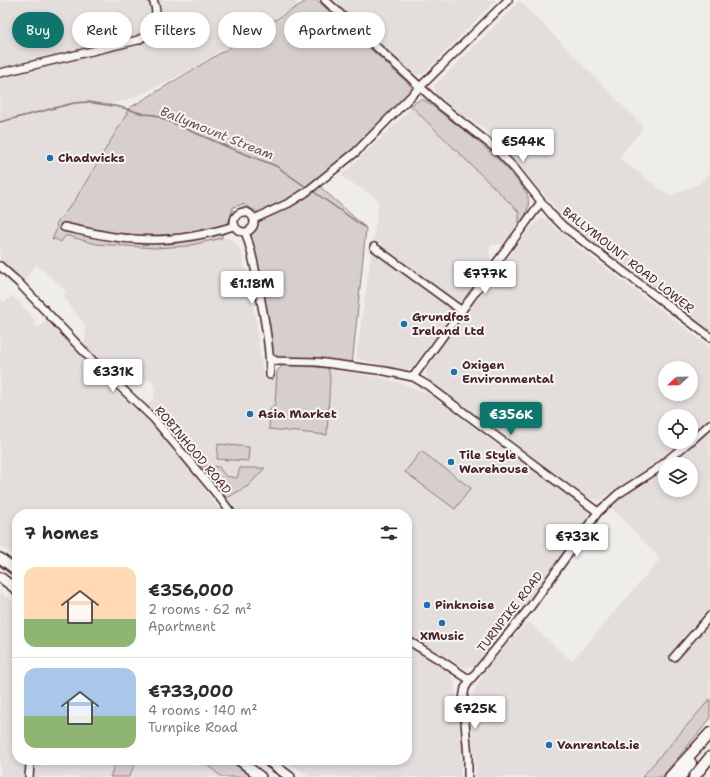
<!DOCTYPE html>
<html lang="en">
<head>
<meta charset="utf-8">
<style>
  body { margin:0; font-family:"Shantell Sans",sans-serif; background:#f7f7f7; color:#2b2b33; height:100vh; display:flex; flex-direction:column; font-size:15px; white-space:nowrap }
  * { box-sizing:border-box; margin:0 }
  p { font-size:13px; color:#7c7c81 }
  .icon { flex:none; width:22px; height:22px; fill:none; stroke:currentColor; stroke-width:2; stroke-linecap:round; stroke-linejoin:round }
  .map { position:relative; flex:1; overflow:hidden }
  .drawer { position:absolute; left:12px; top:509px; width:400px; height:256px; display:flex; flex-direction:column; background:#fff; border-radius:16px; box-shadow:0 2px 6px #0003 }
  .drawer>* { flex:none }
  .top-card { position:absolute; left:12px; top:12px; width:400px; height:36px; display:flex; gap:8px }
  .needle { width:26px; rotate:248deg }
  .fabs { position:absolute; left:658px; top:361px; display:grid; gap:8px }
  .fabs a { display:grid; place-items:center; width:40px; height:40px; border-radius:50%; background:#fff; box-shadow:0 2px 6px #0003; font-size:20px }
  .price { position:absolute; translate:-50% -34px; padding:0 9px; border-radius:4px; background:#fff; color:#222; font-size:13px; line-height:26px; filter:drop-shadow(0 1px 2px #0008) }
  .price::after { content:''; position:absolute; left:50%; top:24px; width:12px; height:9px; margin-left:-6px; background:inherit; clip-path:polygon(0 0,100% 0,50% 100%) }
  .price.on { background:#0f766e; color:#fff }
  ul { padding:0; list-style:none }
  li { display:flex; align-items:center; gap:12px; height:100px; padding:0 12px }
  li+li { border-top:1px solid #e1e1e2 }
  li span { display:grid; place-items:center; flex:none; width:112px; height:80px; border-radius:12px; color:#555 }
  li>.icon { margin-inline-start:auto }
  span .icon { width:48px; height:48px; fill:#fffc; stroke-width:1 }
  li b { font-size:17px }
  h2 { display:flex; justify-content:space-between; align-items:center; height:48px; padding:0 12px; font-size:17px }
  .tag { padding:0 14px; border-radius:18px; background:#fff; box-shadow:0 2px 6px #0003; font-size:14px; line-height:36px }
  .tag.on { background:#0f766e; color:#fff }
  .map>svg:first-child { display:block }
  .built { fill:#e3dedc; fill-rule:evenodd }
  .green { fill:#d7cfce; stroke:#90777c }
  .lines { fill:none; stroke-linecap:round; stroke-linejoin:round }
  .stream { stroke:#8a6f74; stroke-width:1.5 }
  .minor-casing { stroke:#4a1f2b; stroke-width:10 }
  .major-casing { stroke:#4a1f2b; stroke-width:12 }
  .highway-casing { stroke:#4a1f2b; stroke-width:13 }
  .minor { stroke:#f6f6f2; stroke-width:7 }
  .major { stroke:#f6f6f2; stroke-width:9 }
  .highway { stroke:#f6f6f2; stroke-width:10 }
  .tram { stroke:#4a1f2b; stroke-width:1 }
  .poi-dot { fill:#1f6fb2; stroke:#f6f6f2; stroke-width:1.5 }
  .labels { text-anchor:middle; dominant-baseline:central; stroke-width:4; stroke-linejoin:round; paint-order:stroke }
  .poi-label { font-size:12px; font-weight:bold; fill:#4a1f2b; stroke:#f6f6f2; text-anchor:start }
  .street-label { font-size:12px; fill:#4a1f2b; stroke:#f6f6f2 }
  .water-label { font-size:13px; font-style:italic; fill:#6f4e56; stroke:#f6f6f2 }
</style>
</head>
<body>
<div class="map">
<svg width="710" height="777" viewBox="0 0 710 777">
  <rect width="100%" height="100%" fill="#efedea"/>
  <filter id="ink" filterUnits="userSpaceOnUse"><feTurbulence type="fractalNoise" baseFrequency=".025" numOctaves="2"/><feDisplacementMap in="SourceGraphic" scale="8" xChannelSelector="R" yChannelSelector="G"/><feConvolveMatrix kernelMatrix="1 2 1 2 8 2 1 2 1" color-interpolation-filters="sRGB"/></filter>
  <g filter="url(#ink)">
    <path class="built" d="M0,0H295L298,5L186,72L134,98L110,104L128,109L126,115L75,200L56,224L57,228L55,239L68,236L128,246L156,248L187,246L222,238L230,239L235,242L242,254L255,315L263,375H276L277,371L284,365L328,368L388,379L419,390L427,393L587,510L589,515L525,609L474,666L466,668L460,665L407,635V514H236L227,498L146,405L154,398L155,388L152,380L146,381L143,378L134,380L130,383L125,379L123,383L84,344L85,342V326L63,296L66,291L36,264L23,283L0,261Z
      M334,0H496L423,74L417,75L413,74Z
      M520,1L644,127L619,158L670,196L700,183L710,172L708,171L710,166V332L570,225L503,147L476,122L462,115L436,94L434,88L435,85Z
      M412,108L518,211L519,214V223L504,243L492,245L489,250L491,261L412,368L403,371L356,358L379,200L341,176Z
      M542,218L547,220L579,248L710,347V417L691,434V416H665V442H681L662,459L619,487L599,501L589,498L429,381L426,373L427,367L527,232L531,227ZM665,368H691V394H665Z
      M12,295L36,320L34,322L38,328L48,320L123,398L155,427L182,459L223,514H17V558L0,546V300L6,302Z
      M710,429V699L642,777H476L471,711L473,692L487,667L494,657L528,622L572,661L660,559L610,506L631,489L665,468V490H691V464H671Z
      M0,592L17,604V760H228L251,777H0Z
      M407,645L451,672L454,681L463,746V757L460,777H310L305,773L284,760H407Z"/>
    <path class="green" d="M308,0H317L413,88L356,149L317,184L366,228L352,366L273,360L245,232L251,229L259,213C254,209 248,209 244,204L233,207C232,211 231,216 229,220C225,227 221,229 222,238L187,246L156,248L96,244L68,236H65L61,242L55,239L52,240L57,228L56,224L75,200L126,115L128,109Z
      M421,99L426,101C459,127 495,151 520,184C523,188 527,192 528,197C530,206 526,217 520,224L519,223V214L518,211L411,106L414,103Z
      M284,364L328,368L330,377L327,435L269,429L270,408L275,404L277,371Z
      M218,444L249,447L248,461L217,459Z
      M421,451L471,488L455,509L405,472Z
      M207,466L219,467L225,476L237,478L240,468H265L248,486L227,498L200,467Z
      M710,699V719L662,777H642Z
      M117,760H137L129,777H110Z
      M201,760H229L252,777H222Z"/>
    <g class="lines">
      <path class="stream" d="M0,122L74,103L88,102L120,107L144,114L155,115L168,121L230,148L276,166L306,187
        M314,192L364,227"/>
      <defs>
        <path id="minor" d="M325,0L440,105L495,148L515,169L551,214L563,226L710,337
          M0,73L138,40C155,32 160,17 153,0
          M234 222a10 10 0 1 1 20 0a10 10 0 1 1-20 0Z
          M254,219L289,203L305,193L356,152L421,86L508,0
          M64,227C87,232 110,238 134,239C167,242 202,236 234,226
          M245,232C253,252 256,275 260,295C265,322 270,348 270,375
          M374,247L462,311
          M0,266L19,283L93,361L154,419L220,498L232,514
          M271,358L276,361L317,362L385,371L413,377L427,385L598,512
          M413,377L541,202
          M691,441L710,424
          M407,640L440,660L470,680
          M674,657L710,616
          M29,777L30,764
          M468,777V757L463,699L465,688L470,680L531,606L598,512L618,494L657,469L689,442"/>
        <path id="major" d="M0,558L17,571
          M0,577L17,590
          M239,760L261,777
          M267,760L290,777"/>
        <path id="highway" d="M670,777L710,733
          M680,777L691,763
          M694,777L710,757"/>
      </defs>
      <use href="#minor" class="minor-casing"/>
      <use href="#major" class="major-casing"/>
      <use href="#highway" class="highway-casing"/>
      <use href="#minor" class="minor"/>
      <use href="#major" class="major"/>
      <use href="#highway" class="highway"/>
      <path class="tram" d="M0,566L17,579
        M257,760L280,777"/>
    </g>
  </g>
  <g class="poi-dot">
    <circle cx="50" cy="158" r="4"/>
    <circle cx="404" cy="324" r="4"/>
    <circle cx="454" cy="372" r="4"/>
    <circle cx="250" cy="414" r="4"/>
    <circle cx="451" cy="462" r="4"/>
    <circle cx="427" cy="605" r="4"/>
    <circle cx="442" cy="623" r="4"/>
    <circle cx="549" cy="745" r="4"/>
  </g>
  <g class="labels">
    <g class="poi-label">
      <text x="58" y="158">Chadwicks</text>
      <text x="412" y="317">Grundfos<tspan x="412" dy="14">Ireland Ltd</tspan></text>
      <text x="462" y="365">Oxigen<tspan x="462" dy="14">Environmental</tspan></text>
      <text x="258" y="414">Asia Market</text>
      <text x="459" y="455">Tile Style<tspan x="459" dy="14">Warehouse</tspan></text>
      <text x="435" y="605">Pinknoise</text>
      <text x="442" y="636" text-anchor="middle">XMusic</text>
      <text x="557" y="745">Vanrentals.ie</text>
    </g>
    <g class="street-label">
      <text transform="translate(628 260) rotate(38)">BALLYMOUNT ROAD LOWER</text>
      <text transform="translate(193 450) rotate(50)">ROBINHOOD ROAD</text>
      <text transform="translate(510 612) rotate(-52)">TURNPIKE ROAD</text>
    </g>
    <g class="water-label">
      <text transform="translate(217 133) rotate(22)">Ballymount Stream</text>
    </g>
  </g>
</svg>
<div class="fabs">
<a><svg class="needle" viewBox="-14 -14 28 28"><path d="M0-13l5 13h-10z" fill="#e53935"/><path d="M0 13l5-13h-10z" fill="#7c7c81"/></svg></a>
<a><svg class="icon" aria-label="locate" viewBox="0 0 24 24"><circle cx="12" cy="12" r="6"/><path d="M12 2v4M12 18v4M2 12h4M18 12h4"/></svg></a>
<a><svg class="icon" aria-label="layers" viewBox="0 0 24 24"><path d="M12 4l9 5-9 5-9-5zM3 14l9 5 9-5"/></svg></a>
</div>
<b class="price" style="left:523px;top:163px">€544K</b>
<b class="price" style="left:485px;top:295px">€777K</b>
<b class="price" style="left:252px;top:305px">€1.18M</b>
<b class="price" style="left:113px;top:393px">€331K</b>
<b class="price on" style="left:511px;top:436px">€356K</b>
<b class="price" style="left:577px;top:558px">€733K</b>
<b class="price" style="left:475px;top:730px">€725K</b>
<div class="top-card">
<a class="tag on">Buy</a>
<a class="tag">Rent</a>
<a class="tag">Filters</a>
<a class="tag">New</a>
<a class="tag">Apartment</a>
</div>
<section class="drawer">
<h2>7 homes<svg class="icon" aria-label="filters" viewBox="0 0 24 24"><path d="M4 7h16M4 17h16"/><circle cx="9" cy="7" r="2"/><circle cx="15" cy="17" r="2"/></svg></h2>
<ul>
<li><span style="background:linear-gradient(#ffd9b3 65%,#8fb573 0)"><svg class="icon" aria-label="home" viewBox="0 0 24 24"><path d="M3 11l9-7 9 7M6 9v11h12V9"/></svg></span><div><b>€356,000</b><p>2 rooms · 62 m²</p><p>Apartment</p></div></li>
<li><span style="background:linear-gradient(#a9c7e8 60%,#8fb573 0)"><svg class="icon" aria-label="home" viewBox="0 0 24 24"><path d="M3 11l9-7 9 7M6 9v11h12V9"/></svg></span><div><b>€733,000</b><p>4 rooms · 140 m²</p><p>Turnpike Road</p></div></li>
</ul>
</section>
</div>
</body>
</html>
